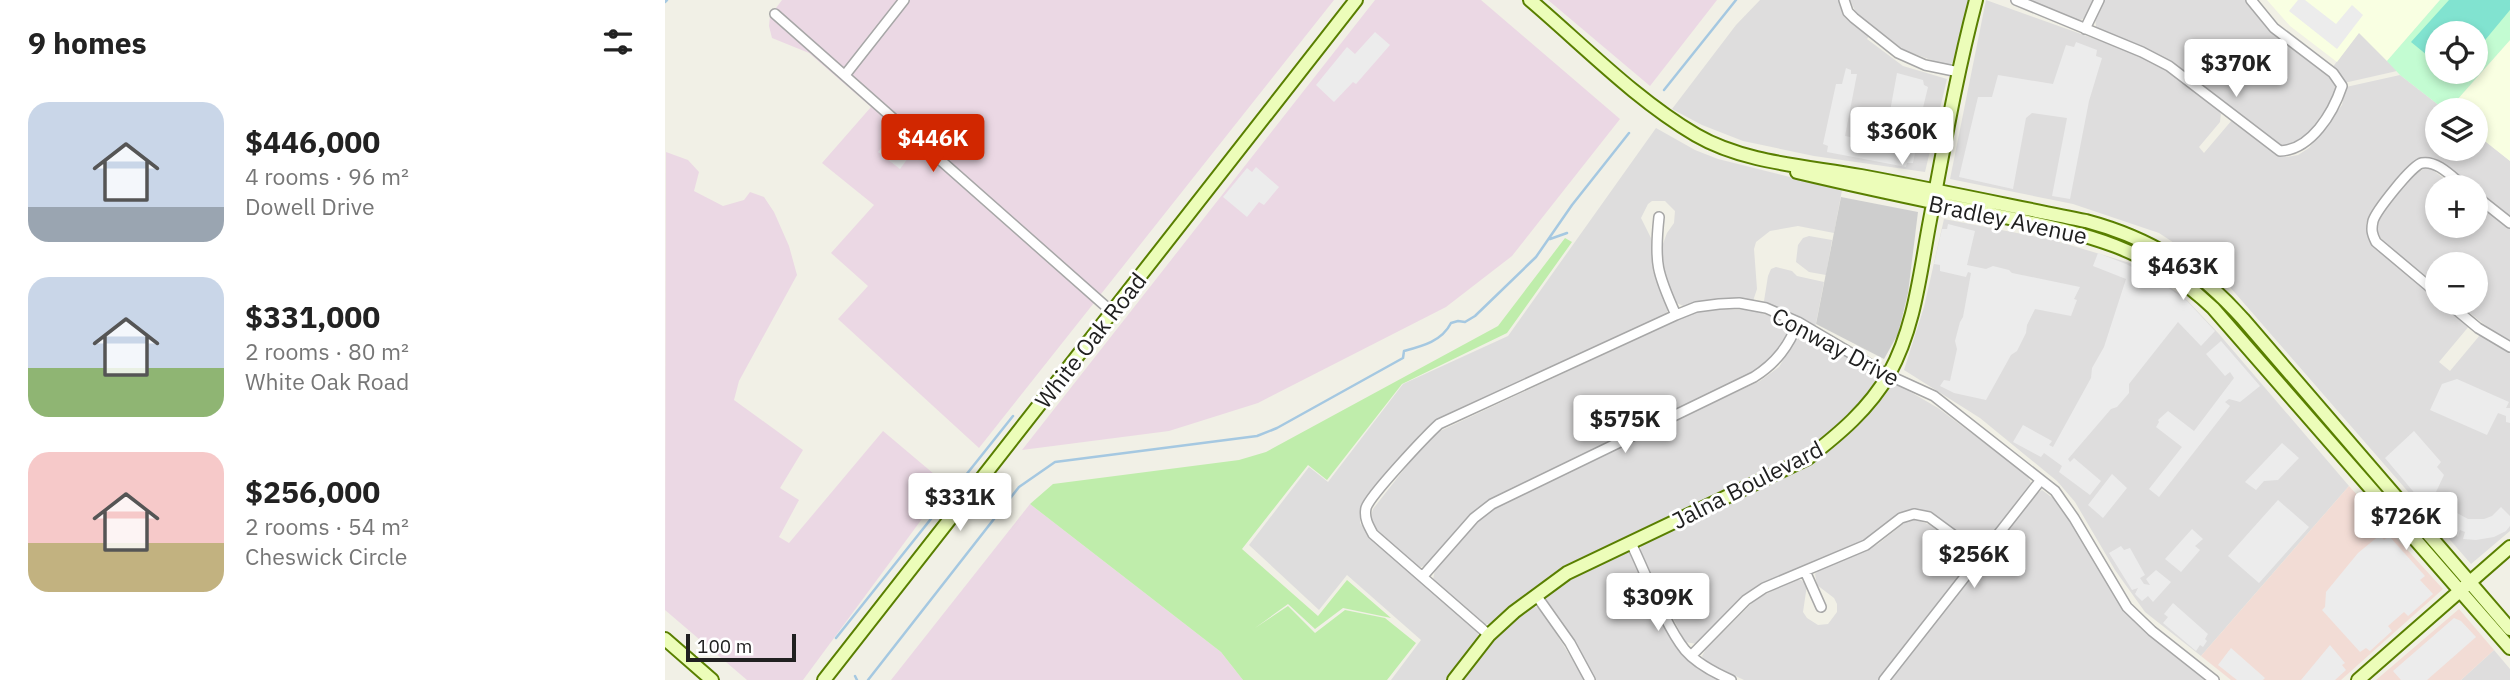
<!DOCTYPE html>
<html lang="en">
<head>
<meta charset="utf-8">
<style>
  body { margin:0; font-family:"IBM Plex Sans",sans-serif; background:#f2f2f2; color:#222; height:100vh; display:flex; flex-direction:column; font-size:26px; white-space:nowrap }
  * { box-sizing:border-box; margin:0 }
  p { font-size:23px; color:#767676 }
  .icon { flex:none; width:38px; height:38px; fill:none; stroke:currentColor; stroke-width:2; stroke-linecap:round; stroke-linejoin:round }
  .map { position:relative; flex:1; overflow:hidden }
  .drawer { display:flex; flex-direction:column; background:#fff; width:665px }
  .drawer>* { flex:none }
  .buttons { position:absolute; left:1760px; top:21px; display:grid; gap:14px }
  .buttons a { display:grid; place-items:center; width:63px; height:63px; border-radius:50%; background:#fff; box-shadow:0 4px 10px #0003; font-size:35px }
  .scale { position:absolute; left:21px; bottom:18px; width:110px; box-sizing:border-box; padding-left:7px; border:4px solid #202020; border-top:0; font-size:19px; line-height:24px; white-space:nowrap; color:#202020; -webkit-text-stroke:5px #fff; paint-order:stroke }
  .price { position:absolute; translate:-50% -60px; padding:0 16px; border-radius:7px; background:#fff; color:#222; font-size:23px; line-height:46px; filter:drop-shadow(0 2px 4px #0008) }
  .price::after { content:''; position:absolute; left:50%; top:42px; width:21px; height:16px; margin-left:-10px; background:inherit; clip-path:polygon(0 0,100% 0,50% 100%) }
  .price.selected { background:#d12700; color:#fff }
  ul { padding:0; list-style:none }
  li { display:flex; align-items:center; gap:21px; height:175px; padding:0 28px }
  li span { display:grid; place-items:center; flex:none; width:196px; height:140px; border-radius:21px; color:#555 }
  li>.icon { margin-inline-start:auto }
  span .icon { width:84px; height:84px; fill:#fffc; stroke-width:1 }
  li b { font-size:30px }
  h2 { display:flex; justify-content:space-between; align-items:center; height:84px; padding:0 28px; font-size:30px }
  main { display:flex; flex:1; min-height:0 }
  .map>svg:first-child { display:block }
  .residential { fill:#dedddd }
  .commercial { fill:#f2dcd5 }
  .industrial { fill:#ebd8e4 }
  .education { fill:#f9ffe2 }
  .religious { fill:#cecece }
  .grass { fill:#bfedab }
  .park { fill:#c3fcd2; fill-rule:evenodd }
  .pitch { fill:#81e3d0 }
  .parking { fill:#ececec }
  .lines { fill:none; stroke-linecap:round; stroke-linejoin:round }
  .stream { stroke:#a5c8e1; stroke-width:2.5 }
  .street-casing { stroke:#a7a7a7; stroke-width:12 }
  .secondary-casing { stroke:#597f00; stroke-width:16 }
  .street { stroke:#fff; stroke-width:9 }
  .secondary { stroke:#ecfdb9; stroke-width:12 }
  .labels { text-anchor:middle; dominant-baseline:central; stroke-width:6; stroke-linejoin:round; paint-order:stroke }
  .street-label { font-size:23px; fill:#202020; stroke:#fff }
</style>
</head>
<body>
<main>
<section class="drawer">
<h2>9 homes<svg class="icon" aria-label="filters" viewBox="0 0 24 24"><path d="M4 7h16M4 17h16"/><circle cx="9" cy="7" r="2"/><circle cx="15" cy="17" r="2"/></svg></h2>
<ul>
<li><span style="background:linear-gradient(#c9d6e8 75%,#9aa5b1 0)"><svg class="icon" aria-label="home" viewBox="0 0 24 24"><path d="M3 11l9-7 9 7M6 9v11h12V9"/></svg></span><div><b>$446,000</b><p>4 rooms · 96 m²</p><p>Dowell Drive</p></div></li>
<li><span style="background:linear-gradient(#c9d6e8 65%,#8fb573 0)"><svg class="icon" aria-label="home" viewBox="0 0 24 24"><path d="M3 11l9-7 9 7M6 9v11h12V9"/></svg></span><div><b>$331,000</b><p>2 rooms · 80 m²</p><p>White Oak Road</p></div></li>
<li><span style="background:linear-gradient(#f6c9c9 65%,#c2b280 0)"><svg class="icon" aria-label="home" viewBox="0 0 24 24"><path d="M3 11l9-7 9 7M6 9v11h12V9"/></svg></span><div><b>$256,000</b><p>2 rooms · 54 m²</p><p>Cheswick Circle</p></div></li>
</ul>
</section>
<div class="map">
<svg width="1845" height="680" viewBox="0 0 1845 680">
  <rect width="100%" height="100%" fill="#f1f0e6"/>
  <path class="residential" d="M1095,0H1175L1179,14L1185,21L1205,35L1202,39L1238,66L1282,79L1260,172L1149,156L1078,141L1037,125L1007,109L1071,25Z
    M1185,0H1306L1291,60L1283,66L1277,64L1239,50L1192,15Z
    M1321,0L1447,45L1483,60L1512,77L1553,109L1556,114L1555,122L1534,147L1539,153L1567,120L1611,153L1622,157L1633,155L1644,148L1677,105L1681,87L1735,75L1780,110H1773V149H1811V134L1845,161V218L1811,192V187H1805L1771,161L1762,158L1753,160L1745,165L1705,215L1701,224L1704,238L1708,246L1773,299V303H1778L1805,325L1774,362L1785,371L1815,335L1845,352V531L1806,564L1550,270L1494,233L1408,204L1285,179Z
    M1362,0H1429L1421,17L1414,21Z
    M1437,0H1581L1589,12L1614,38L1666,78L1671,87L1668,100L1636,143L1622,147L1616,145L1507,63L1495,55L1431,27L1430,17Z
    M1694,32L1732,71L1679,83L1673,72L1667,68Z
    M991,128L1030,150L1053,159L1177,190L1169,233L1133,226L1105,231L1091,242L1089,249L1092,289L1088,301L1061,299L1018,306L1010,302L1000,281L995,252L1002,233L1009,223L1010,211L1000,201H987L983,204L976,218L986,238L988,271L1002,302L1003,310L1001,314L771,422L756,433L698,506L695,523L702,533L811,629L814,636V640L783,680H726L756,640L682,575L654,610L584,545L644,467L663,482L738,384L843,336Z
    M1760,168L1766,169L1791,187H1773V226H1811V203L1845,229V342L1834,336L1792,303H1811V264H1773V287L1720,244L1711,231L1713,220L1744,179Z
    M1279,219L1388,240L1465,263L1517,295L1554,334L1684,486L1536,656L1480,612L1450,570L1410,502L1392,481L1315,418L1239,370L1259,307Z
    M1144,236L1167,240L1161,275L1144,272L1131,262L1133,245L1138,238Z
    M1111,267L1127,271L1132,276L1159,282L1150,328L1101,305L1099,301L1103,276L1106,269Z
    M1051,309L1088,310L1116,320L1123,326L1124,331L1112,355L1093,371L827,498L807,514L762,565L756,567L751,566L708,526L705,520L708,509L758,445L773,432L1021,316L1036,311Z
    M1137,333L1210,372L1213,382L1175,427L1134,457L887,577L855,600L828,624H818L768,580L770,569L822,512L840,500L1095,381L1114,367L1133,335Z
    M1225,384H1232L1273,408L1362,475L1366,483L1365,489L1319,546L1312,548L1263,513L1244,511L1234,514L1204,539L1087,590L1032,644L1020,642L975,552L976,545L1149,460L1185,432L1202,415Z
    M1377,490L1389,499L1404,519L1461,613L1480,632L1541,680H1225L1369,496Z
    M1250,519L1265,525L1304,556L1306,561L1214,680H1079L1041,662L1037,656L1041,649L1091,599L1129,580H1136L1142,585L1138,612L1142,618L1153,625L1163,624L1172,612V604L1169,598L1152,585L1150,574L1154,570L1213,544L1243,520Z
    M964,552L1017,652L1030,666L1053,680H930L907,640L881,604L880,595L897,582L955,554Z
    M866,605L876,609L920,680H795L825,642Z
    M1829,650L1845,669V680H1796Z"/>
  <path class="commercial" d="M1684,486L1778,589L1676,680H1566L1536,656Z
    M1794,609L1829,650L1796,680H1711Z"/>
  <path class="industrial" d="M117,0H669L314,448L173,319L203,286L166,253L209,205L157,163L206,107L144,53L107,38L104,26L105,16Z
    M710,0H816L955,119L847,256L781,307L593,403L504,431L357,450Z
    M883,0H1052L985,86Z
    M1,152L23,160L34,172L29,191L58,206L79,200L85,192L99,197L109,212L124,246L132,275L74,381L69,400L138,450L115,488L134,500L114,537L124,543L218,431L282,485L138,680H82L0,610Z
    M365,504L556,652L578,680H226Z"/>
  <path class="education" d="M1602,0H1775L1722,61L1694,33L1672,62L1625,26Z
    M1845,40V161L1811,134V110H1783Z"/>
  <path class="religious" d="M1176,197L1253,212L1243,293L1233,334L1219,359L1151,324Z"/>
  <path class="grass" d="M900,238L907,242L842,333L737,384L662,480L643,465L577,549L653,616L682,580L726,618L678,608L650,629L623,604L590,628L623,606L650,633L680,610L720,618L751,643L722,680H578L556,652L365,504L388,484L574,460L601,452L833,326Z"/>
  <path class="park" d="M1775,0H1845V40L1783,110H1780L1735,75L1722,61ZM1773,33H1811V72H1773Z"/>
  <path class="pitch" d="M1784,0H1845V10L1811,51V33H1773V64L1746,42Z"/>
  <path class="parking" d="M1633,0H1640L1671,24L1687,5L1698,15L1672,49L1624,11Z
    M710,32L725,45L691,84L688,82L669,102L651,85L682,47L690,54Z
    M1411,42L1432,50L1431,56L1437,58L1424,101L1405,199L1387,196L1402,118L1367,113L1361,118L1348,189L1294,177L1313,97H1327L1333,75L1388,84L1401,45L1409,47Z
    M1181,68L1186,70V74H1192L1180,136L1219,144L1232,73L1258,80L1259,85L1263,87L1256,116H1252L1250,126L1255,128L1248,163H1242L1241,167L1162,152L1163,146L1158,144L1171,84H1177Z
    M226,136L239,146L235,151L243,158L235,169L213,152Z
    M591,167L614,187L599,205L594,202L582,217L558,197L582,168L587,172Z
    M1283,224L1310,231L1302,265L1321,269L1328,266L1344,270L1347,273L1415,287L1409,299L1412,300L1406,316L1370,309L1362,325L1361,333L1352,351L1346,355L1321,400L1289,393L1275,386L1279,380L1285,381L1292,349L1290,341L1295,322L1298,317L1306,273L1303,272L1301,277L1275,271V265L1269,264L1277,229H1282Z
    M1433,253L1461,264L1494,281L1522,301L1550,331L1536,346L1513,322L1464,384V393L1452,407L1446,409L1403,459L1405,462L1409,458L1436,481L1425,495L1394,472L1397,466L1379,453L1376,457L1348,442L1358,425L1387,441L1384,445L1388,447L1426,378L1427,368L1439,347L1461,279L1428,266Z
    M1556,341L1595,386L1575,402L1564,399L1560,402L1565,406L1494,497L1484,489L1517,447L1491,427L1494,422L1493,420L1503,411L1529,431L1569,378L1565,372L1560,376L1541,354Z
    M1792,379L1844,402L1841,408H1845V423L1841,422V416L1833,413L1822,435L1765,410L1777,384Z
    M1749,431L1776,462L1772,467L1779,475L1771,492L1772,497L1788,517L1792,513L1803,519H1819L1827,516L1836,507L1845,516V526L1841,531L1829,537L1811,540L1798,539L1800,532L1795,530L1793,537L1763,509L1768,504L1763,498L1758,503L1720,458Z
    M1617,443L1634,458L1613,480L1599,481L1591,490L1580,482Z
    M1447,474L1462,488L1438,518L1423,505Z
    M1613,500L1644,527L1594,583L1563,556Z
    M1527,529L1538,539L1530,546L1535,550L1516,572L1500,559Z
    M1715,535L1719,540L1724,536L1760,576L1755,580L1768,594L1743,616L1739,612L1723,626L1727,631L1705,651L1701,648L1695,652L1657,610L1660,607L1661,592L1693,553Z
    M1456,546L1459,550L1465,548L1480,575L1475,578L1479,584L1485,585L1481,579L1491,570L1506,582L1488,602L1483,596L1477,601L1470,594L1473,588L1467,590L1444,553Z
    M1508,603L1543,634L1540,639L1542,641L1538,647L1535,645L1531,651L1498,623L1503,617L1499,614Z
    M1789,618L1796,621L1811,637L1762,680H1736L1728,671Z
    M1665,645L1680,663L1677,665L1681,670L1670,680H1636Z
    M1566,648L1600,678L1598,680H1572L1553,665Z"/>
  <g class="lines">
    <path class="stream" d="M0,2L2,0
      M999,90L1071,0
      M885,239L902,233
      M171,638L348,416
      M190,676L192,680
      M203,680L354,487L390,462L592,436L612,428L738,358L739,351C758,346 777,341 786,323L793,321L800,322L810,316L871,257L907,205L964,133"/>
    <defs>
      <path id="street" d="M1179,0L1183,12L1189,18L1233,53L1260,65L1294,72
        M1351,0L1477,52L1504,66L1615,151C1646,150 1668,113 1677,86L1668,73L1609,28L1586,0
        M110,14L446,311
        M1420,29L1434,0
        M180,75L239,0
        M1811,196L1845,223
        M994,217C989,263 992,273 1011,315
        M1773,294L1711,242C1707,234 1706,230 1708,221C1711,211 1747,165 1757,163C1773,160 1789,179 1800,187
        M1783,303L1813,328L1845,347
        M966,543C981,574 1000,625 1020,650C1032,664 1050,673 1066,680
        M1140,571L1156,607
        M758,576L809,518L827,504L1089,377C1111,363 1124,346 1133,322
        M871,595L905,643L925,680
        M824,635L708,534C703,525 699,518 701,508C705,495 762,435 774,424L1011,315L1031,307L1054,304L1074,303L1101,308L1133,322L1223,375L1269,396L1390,491L1409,518L1462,607L1487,631L1549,680
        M1026,656L1081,600L1099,588L1201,545L1236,518L1249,514L1264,517L1317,556
        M1219,680L1375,481"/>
      <path id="secondary" d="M865,0C918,45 971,100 1031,135C1079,163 1141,166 1196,176C1271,190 1346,206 1421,221C1488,239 1532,268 1578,319L1845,629
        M1132,172C1195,187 1257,200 1320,213C1410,232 1479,242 1548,308L1845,648
        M0,639L47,680
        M159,680L691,0
        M789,680L824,635L849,612L902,573L1143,458C1174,434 1204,409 1224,374C1250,327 1255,272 1265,220C1279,146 1292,72 1311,0
        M1693,680L1845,547"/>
    </defs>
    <use href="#street" class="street-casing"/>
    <use href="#secondary" class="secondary-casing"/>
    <use href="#street" class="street"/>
    <use href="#secondary" class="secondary"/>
  </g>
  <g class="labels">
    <g class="street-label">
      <text transform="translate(1343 219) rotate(12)">Bradley Avenue</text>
      <text transform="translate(425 340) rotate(-52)">White Oak Road</text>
      <text transform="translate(1171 346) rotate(28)">Conway Drive</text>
      <text transform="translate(1082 484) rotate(-27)">Jalna Boulevard</text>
    </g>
  </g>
</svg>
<div class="buttons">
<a><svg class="icon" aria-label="locate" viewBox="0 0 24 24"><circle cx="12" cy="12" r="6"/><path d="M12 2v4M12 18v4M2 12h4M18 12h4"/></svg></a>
<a><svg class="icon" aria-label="layers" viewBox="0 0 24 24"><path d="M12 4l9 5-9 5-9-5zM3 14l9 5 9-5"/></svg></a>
<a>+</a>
<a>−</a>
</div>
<div class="scale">100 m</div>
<b class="price" style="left:1571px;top:99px">$370K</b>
<b class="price" style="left:1237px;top:167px">$360K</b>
<b class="price selected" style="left:268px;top:174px">$446K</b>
<b class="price" style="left:1518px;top:302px">$463K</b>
<b class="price" style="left:960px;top:455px">$575K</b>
<b class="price" style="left:295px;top:533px">$331K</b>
<b class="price" style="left:1741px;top:552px">$726K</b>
<b class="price" style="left:1309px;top:590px">$256K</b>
<b class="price" style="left:993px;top:633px">$309K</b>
</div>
</main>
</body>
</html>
